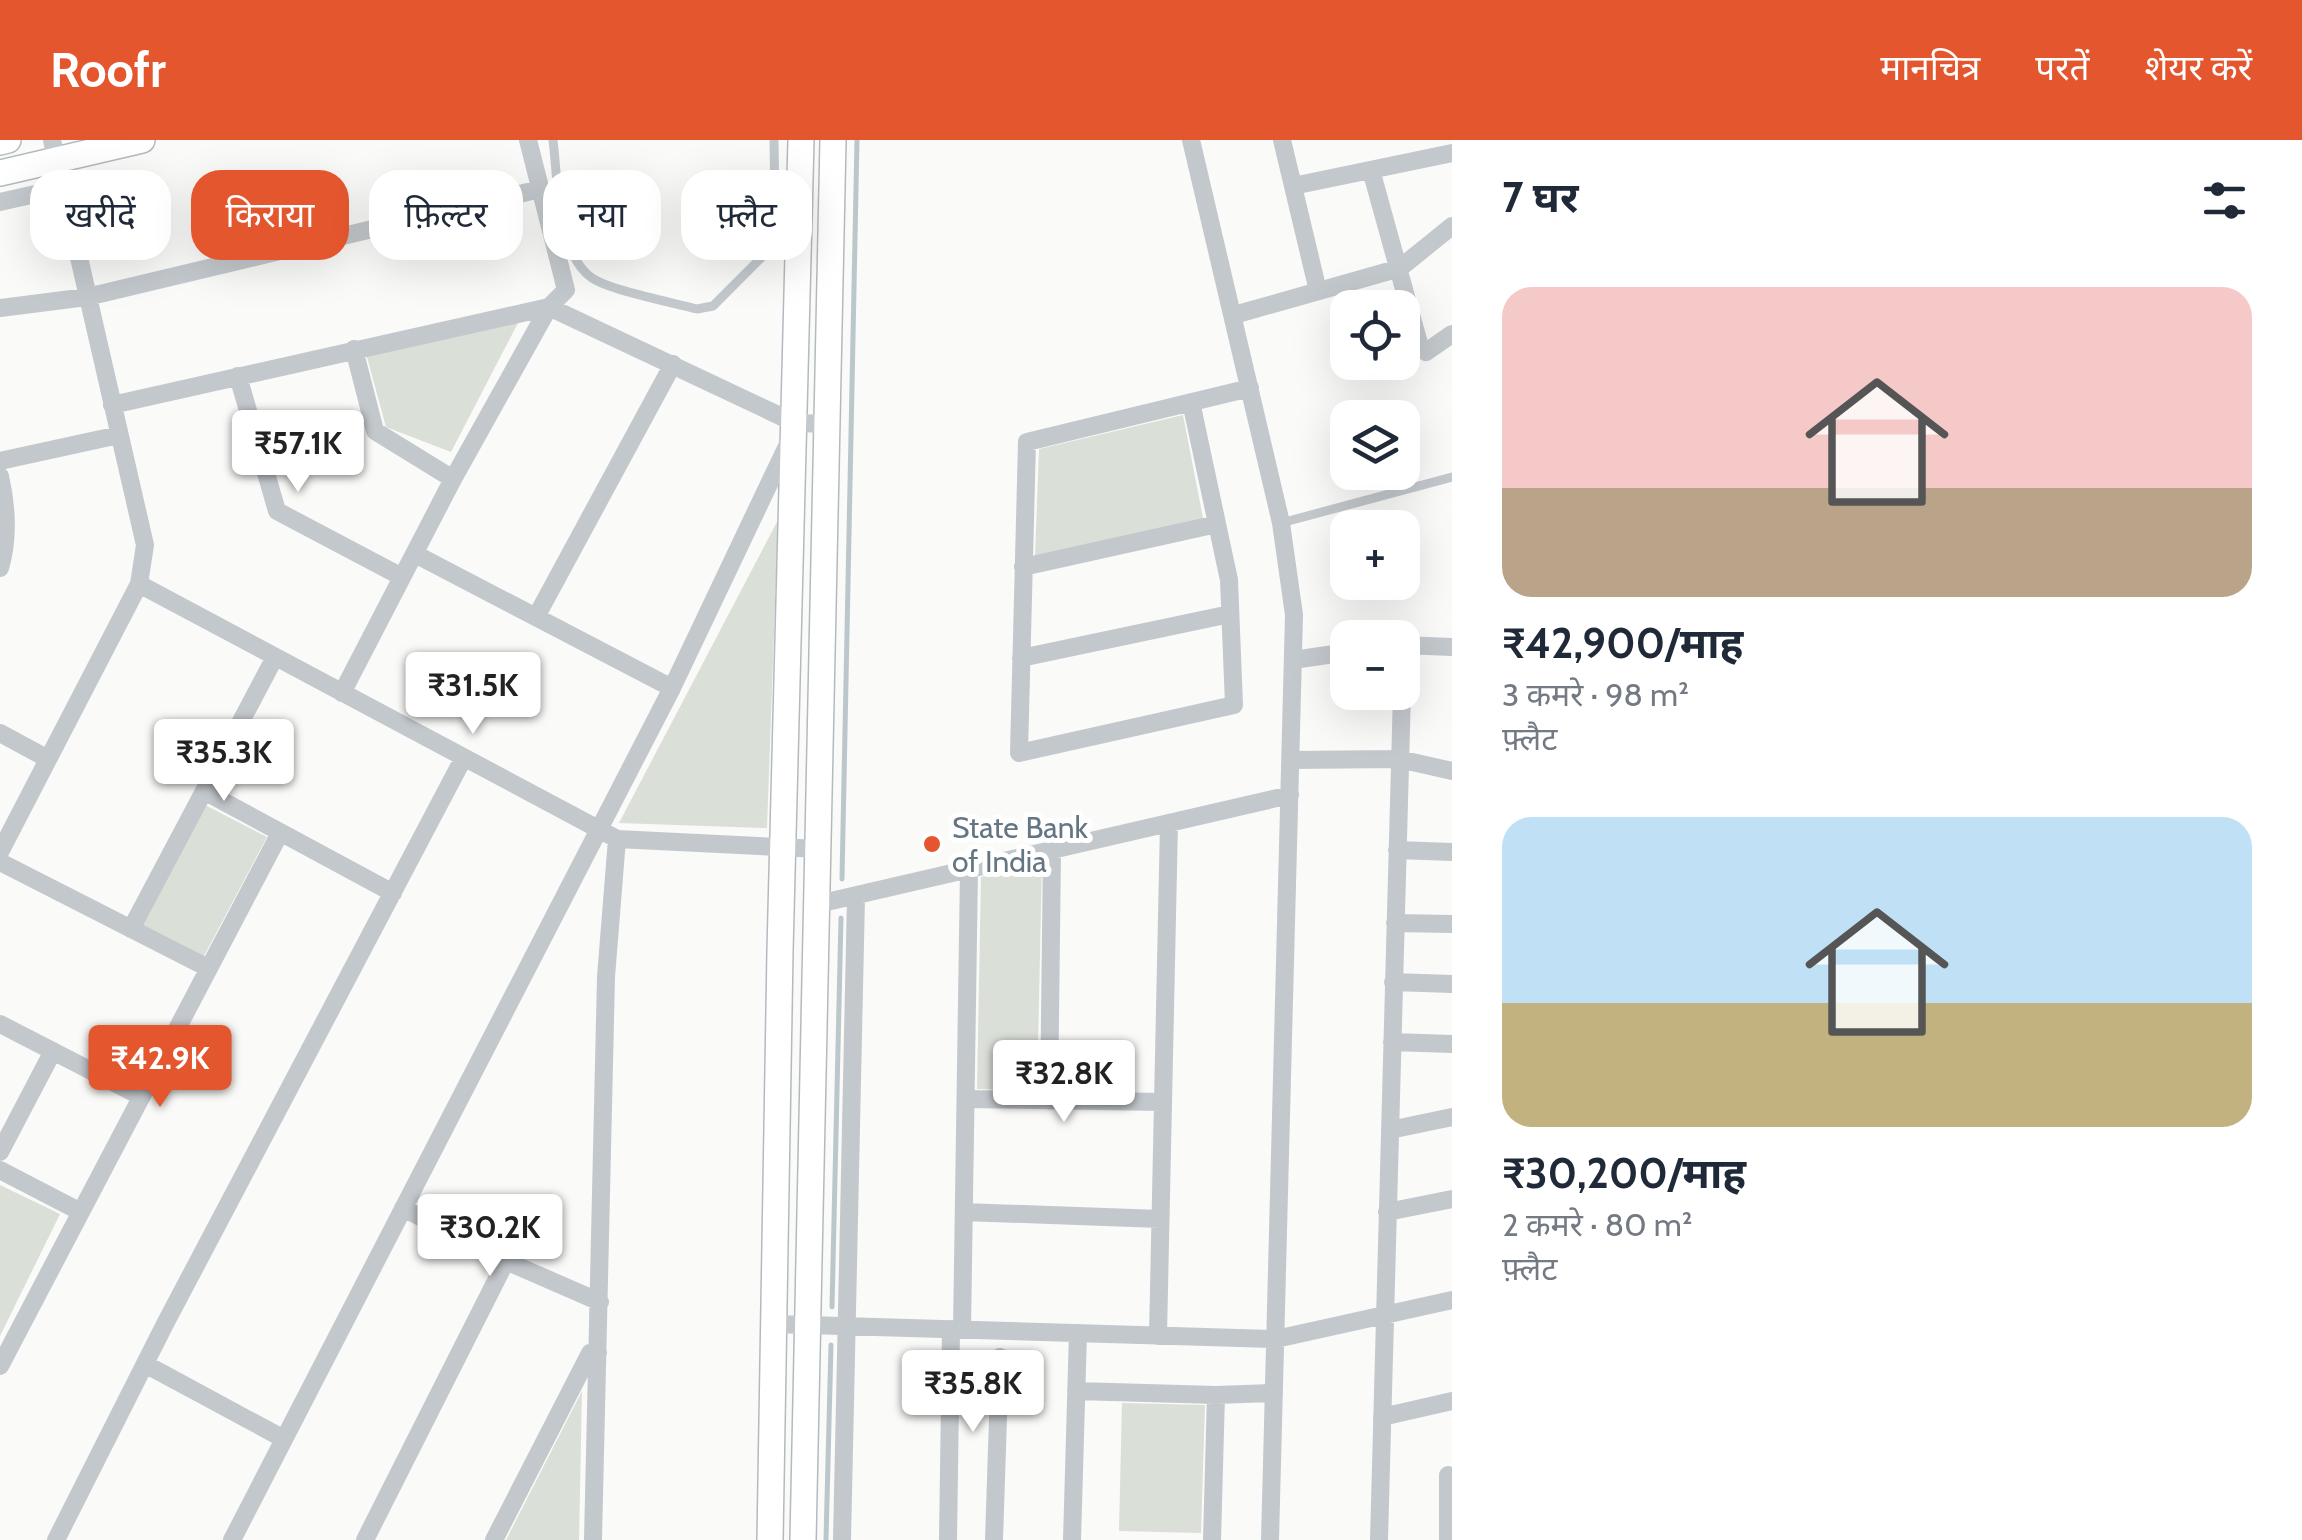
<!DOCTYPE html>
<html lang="hi">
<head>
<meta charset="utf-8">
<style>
  body { margin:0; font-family:Cabin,"Noto Sans Devanagari",sans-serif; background:#f2f2f3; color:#1f2937; height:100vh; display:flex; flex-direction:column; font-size:38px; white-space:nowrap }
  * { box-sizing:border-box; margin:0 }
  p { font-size:32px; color:#747a83 }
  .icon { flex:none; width:55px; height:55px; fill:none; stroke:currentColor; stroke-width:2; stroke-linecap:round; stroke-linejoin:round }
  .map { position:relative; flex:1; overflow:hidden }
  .sheet { display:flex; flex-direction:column; background:#fff; width:850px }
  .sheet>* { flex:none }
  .top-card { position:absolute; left:30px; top:30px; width:950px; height:90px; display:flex; gap:20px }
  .tools { position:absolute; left:1330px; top:150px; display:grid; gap:20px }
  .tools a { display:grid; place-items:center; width:90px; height:90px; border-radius:20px; background:#fff; box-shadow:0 10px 40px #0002; font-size:50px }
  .price { position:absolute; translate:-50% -85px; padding:0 22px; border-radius:10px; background:#fff; color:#222; font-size:32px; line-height:65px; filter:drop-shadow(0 2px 5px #0008) }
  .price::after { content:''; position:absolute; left:50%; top:60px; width:30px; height:22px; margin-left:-15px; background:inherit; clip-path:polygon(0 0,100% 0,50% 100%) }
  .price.active { background:#e4572e; color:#fff }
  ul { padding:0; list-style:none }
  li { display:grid; align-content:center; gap:20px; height:530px; padding:0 50px }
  li span { display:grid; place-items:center; height:310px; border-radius:30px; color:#555 }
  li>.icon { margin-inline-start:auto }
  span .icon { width:180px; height:180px; fill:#fffc; stroke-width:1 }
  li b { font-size:42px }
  h2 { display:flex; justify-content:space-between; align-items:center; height:120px; padding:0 50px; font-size:42px }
  .chip { padding:0 35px; border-radius:30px; background:#fff; box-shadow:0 10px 40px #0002; font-size:35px; line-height:90px }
  .chip.active { background:#e4572e; color:#fff }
  header { display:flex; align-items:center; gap:60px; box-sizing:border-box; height:140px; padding:0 50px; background:#e4572e; color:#fff }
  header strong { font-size:48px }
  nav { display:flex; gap:55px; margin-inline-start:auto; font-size:35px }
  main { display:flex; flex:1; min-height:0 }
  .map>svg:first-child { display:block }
  .green { fill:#dadfd7 }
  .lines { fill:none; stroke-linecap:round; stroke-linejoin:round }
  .stream { stroke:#bbc7cb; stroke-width:5 }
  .secondary-casing { stroke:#b3babf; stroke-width:28 }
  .lane { stroke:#c3c8cc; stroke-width:9 }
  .street { stroke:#c3c8cc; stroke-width:18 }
  .secondary { stroke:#fff; stroke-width:25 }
  .poi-dot { fill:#e4572e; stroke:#fff; stroke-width:4 }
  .labels { text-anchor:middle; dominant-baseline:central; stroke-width:10; stroke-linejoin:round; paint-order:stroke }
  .poi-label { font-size:30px; fill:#657683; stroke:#fff; text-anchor:start }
</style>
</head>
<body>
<header>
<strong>Roofr</strong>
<nav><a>मानचित्र</a><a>परतें</a><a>शेयर करें</a></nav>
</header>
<main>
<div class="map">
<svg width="1452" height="1400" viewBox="0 0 1452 1400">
  <rect width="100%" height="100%" fill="#fafaf8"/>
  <path class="green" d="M519,181L451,312L386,287L367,217Z
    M1183,275L1203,378L1035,417L1039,309Z
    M778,380L767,688L619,683Z
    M203,664L267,697L203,818L139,785Z
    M1042,722L1037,950L977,949L981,737Z
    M0,1045L60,1074L0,1196Z
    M582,1251L579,1400H506Z
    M1122,1263L1205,1265L1201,1393L1119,1391Z"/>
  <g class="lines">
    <path class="stream" d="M842,739L857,0
      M832,1167L841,778
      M826,1400L831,1205"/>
    <defs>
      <path id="secondary" d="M0,2L8,0
        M0,33L142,0
        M770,1400L780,811L801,0
        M803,1400L833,0"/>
    </defs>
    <use href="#secondary" class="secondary-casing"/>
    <path class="lane" d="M553,0C558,40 557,114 592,138C612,151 671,162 697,169L713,166L768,111L775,70L774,0
      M1281,383L1452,337"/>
    <path class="street" d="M1191,0L1281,383L1294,475L1270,1400
      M1282,0L1318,151
      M1371,30L1420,207L1426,212L1452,194
      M1293,46L1452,13
      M0,62L62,48
      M0,168L87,157L540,49
      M1234,175L1400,128L1452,86
      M354,209L375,291L453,339
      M238,236L277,371L402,437
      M1191,262L1229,440L1234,565L1019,613L1027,302L1250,248
      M112,265L549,167L795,283L829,284
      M0,321L119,295
      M0,336C7,367 9,397 0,428
      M415,414L672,548
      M1023,427L1217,384
      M139,444L617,699L819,709
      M536,477L673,224
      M1402,505L1452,507
      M1021,518L1230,474
      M1293,520L1348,512
      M1402,528L1403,504
      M342,553L453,339L549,167L566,150L528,0
      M0,593L48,619
      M1291,620L1399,619L1452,631
      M204,651L393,753
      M1397,710L1452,712
      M0,712L139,444L145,405L52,0
      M0,722L208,828
      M818,764L1290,655
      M1395,783L1452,784
      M131,789L275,517
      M1393,842L1452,844
      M0,884L140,956
      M1392,902L1452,904
      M966,959L1163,962
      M1049,961L1052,711
      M1390,990L1452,977
      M0,1012L53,911
      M0,1030L79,1071
      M403,1068L506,1121L600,1162
      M964,1072L1160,1079
      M1387,1072L1452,1059
      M774,1184L1276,1199L1452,1160
      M962,1190L969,730
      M1158,1196L1169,683
      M145,1224L284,1299
      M0,1226L280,693
      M1076,1251L1216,1255L1212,1400
      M1216,1255L1274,1253
      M1382,1277L1452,1261
      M1448,1335V1400
      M56,1400L165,1184L463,619
      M232,1400L672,548L788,304
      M365,1400L506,1121
      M494,1400L590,1213H598
      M593,1400L606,837L617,699
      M842,1400L856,757
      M948,1400L951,1189
      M994,1400L1000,1217
      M1072,1400L1078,1193
      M1379,1400L1402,552"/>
    <use href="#secondary" class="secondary"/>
  </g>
  <circle class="poi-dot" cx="932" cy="704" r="10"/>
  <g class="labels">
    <g class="poi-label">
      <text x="952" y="687">State Bank<tspan x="952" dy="34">of India</tspan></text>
    </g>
  </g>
</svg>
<div class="tools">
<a><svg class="icon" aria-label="locate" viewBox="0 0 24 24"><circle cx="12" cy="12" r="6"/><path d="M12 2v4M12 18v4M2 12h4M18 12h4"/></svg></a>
<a><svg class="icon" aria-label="layers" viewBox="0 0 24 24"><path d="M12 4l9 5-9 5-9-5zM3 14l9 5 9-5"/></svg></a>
<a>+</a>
<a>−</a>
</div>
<b class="price" style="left:298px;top:355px">₹57.1K</b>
<b class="price" style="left:473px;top:597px">₹31.5K</b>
<b class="price" style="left:224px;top:664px">₹35.3K</b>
<b class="price active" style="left:160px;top:970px">₹42.9K</b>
<b class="price" style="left:1064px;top:985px">₹32.8K</b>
<b class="price" style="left:490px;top:1139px">₹30.2K</b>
<b class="price" style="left:973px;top:1295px">₹35.8K</b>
<div class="top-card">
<a class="chip">खरीदें</a>
<a class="chip active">किराया</a>
<a class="chip">फ़िल्टर</a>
<a class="chip">नया</a>
<a class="chip">फ़्लैट</a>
</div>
</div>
<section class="sheet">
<h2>7 घर<svg class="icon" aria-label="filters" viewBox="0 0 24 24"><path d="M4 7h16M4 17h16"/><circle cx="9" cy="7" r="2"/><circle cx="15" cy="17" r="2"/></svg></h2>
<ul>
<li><span style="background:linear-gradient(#f6c9c9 65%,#b9a48a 0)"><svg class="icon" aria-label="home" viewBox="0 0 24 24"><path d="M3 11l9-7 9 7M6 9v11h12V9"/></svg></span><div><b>₹42,900/माह</b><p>3 कमरे · 98 m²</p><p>फ़्लैट</p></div></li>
<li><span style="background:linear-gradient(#bfe0f5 60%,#c2b280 0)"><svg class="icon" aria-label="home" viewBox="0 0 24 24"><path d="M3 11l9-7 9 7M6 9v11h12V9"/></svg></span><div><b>₹30,200/माह</b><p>2 कमरे · 80 m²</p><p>फ़्लैट</p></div></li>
</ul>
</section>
</main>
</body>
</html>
